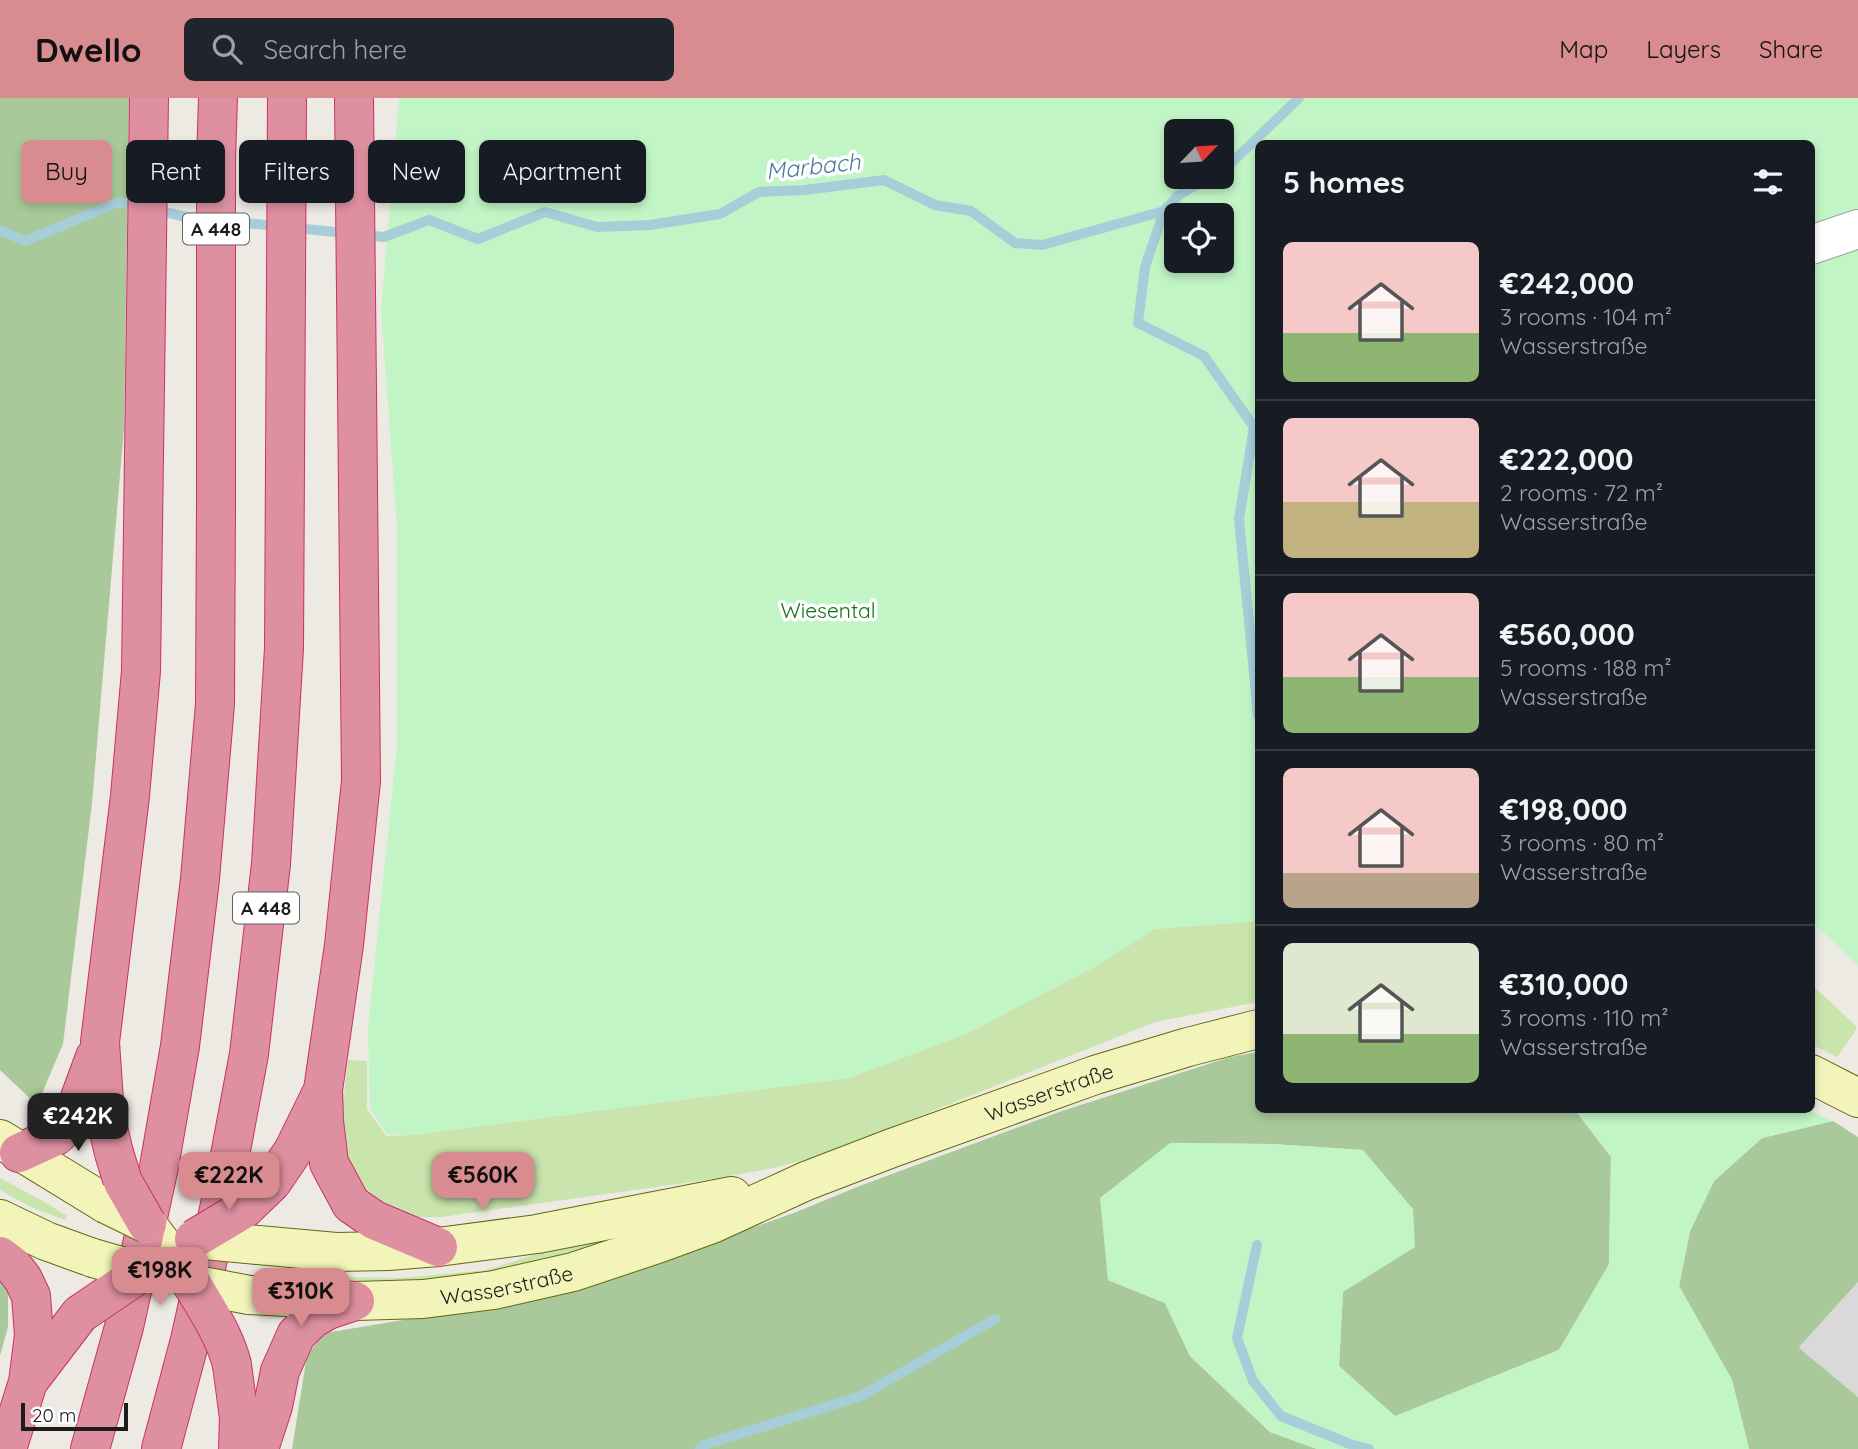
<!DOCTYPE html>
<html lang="en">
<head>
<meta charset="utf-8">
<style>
  body { margin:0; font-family:Quicksand,sans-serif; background:#20242c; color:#f1f3f6; height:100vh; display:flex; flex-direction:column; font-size:26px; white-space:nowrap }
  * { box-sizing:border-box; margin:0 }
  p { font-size:23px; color:#9ea1a6 }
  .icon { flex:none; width:38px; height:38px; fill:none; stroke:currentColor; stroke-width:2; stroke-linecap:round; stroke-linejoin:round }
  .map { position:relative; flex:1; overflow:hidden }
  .details { position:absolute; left:1255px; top:42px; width:560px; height:973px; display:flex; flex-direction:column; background:#171b24; border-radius:10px; box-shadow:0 4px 10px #0003 }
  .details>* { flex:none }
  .hud { position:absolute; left:21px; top:42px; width:665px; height:63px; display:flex; gap:14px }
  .needle { width:46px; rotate:65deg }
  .buttons { position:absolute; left:1164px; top:21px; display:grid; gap:14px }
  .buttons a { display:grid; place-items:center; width:70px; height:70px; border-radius:10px; background:#171b24; box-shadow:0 4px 10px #0003; font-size:35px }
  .scale { position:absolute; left:21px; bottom:18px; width:107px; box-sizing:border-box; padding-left:7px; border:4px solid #1c1c1c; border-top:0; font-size:19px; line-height:24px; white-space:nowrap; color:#1c1c1c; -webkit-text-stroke:5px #fff; paint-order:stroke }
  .price { position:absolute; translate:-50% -60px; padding:0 16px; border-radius:14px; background:#d88c8f; color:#111; font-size:23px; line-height:46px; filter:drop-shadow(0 2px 4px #0008) }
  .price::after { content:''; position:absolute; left:50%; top:42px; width:21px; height:16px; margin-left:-10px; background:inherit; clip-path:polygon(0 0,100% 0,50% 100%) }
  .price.active { background:#222; color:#fff }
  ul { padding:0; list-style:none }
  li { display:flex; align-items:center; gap:21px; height:175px; padding:0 28px }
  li+li { border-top:2px solid #363941 }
  li span { display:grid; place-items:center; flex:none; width:196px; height:140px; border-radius:10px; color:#555 }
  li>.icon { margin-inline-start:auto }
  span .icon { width:84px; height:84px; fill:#fffc; stroke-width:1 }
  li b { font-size:30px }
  h2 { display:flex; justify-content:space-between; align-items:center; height:84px; padding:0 28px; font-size:30px }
  .chip { padding:0 24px; border-radius:10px; background:#171b24; box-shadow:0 4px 10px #0003; font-size:24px; line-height:63px }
  .chip.active { background:#d88c8f; color:#111 }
  header { display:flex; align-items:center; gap:42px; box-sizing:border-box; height:98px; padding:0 35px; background:#d88c8f; color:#111 }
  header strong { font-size:33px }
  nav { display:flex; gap:38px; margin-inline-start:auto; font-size:24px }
  .search { width:490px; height:63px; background:#20242c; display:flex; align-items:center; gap:18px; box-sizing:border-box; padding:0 24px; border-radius:10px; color:#9ea1a6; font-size:26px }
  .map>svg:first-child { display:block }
  .residential { fill:#dad9d9 }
  .grass { fill:#c9e4ac }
  .forest { fill:#a9c99a }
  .park { fill:#c2f5c5; fill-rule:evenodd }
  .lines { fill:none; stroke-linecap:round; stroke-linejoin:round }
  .stream { stroke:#a6ced8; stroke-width:10 }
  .street-casing { stroke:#a0a0a0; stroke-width:40 }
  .secondary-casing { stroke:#626a0d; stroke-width:40 }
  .highway-casing { stroke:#ca3169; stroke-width:40 }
  .street { stroke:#fff; stroke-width:38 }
  .secondary { stroke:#f2f4ba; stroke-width:38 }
  .highway { stroke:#df90a0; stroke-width:38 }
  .secondary-bridge-casing { stroke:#626a0d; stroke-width:40; stroke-linecap:butt }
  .highway-bridge-casing { stroke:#ca3169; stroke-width:40; stroke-linecap:butt }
  .secondary-bridge { stroke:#f2f4ba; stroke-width:38 }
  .highway-bridge { stroke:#df90a0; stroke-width:38 }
  .labels { text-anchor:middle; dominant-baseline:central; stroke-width:7; stroke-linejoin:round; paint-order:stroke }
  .shield { fill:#fff; stroke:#606060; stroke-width:2 }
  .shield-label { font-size:19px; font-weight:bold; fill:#1c1c1c }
  .park-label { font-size:21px; fill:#137219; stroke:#fff }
  .street-label { font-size:21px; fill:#1c1c1c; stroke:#fff }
  .water-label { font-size:23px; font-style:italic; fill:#4e779d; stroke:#fff }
</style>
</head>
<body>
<header>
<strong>Dwello</strong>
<div class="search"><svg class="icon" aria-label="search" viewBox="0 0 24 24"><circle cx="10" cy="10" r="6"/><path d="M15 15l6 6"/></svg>Search here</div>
<nav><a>Map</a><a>Layers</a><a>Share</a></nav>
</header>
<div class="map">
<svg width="1858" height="1351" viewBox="0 0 1858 1351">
  <rect width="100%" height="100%" fill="#ede9e3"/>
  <path class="residential" d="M1858,1184V1299L1805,1255L1799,1249Z"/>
  <path class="grass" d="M1258,823V904L1155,924L820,1058L777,1069L720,1080L441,1119H405L373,1101L343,1073L339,1040L348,962L367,963V1011L386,1038L413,1037L849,980L966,936L1094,869L1155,831Z
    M1811,886L1856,928V932L1837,959L1811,946Z
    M0,1080L48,1106L67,1118L65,1122L31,1109L0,1092Z
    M592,1138H641L480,1181L379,1189L256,1179L258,1176L264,1175L344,1179L401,1180L487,1172Z"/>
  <path class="forest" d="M0,0H129L124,330L92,705L63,946L37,1007L0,972Z
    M1258,954V1012H1575L1611,1059L1609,1167L1559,1252L1395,1319L1339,1268L1343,1194L1363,1052L1272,1046L1170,1045L1108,1182L1165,1205L1190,1258L1270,1334L1317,1351H292L307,1257L325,1235L541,1199L645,1167L794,1115L857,1089L1062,1013L1230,959Z
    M1833,1023L1858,1039V1184L1799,1249L1805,1255L1858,1299V1351H1749L1732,1282L1679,1188L1690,1133L1714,1083L1762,1040Z
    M0,1182L8,1192V1229L0,1258Z"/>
  <path class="park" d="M399,0H1858V867L1811,823V46H1258V823L1155,831L1094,869L966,936L849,980L413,1037L387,1036L370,1011L368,930L397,647V429L381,212ZM1176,33H1222V79H1176ZM1176,117H1222V163H1176Z
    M1575,1012H1808L1833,1023L1762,1040L1714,1083L1690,1133L1679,1188L1732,1282L1749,1351H1317L1270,1334L1190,1258L1165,1205L1108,1182L1100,1100L1170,1045L1272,1046L1363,1052L1413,1111L1415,1149L1343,1194L1339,1268L1395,1318L1559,1252L1609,1166L1611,1059Z"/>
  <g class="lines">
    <path class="stream" d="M1222,72L1229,67L1299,0
      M1164,113L1145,169L1138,225L1204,258L1254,329L1239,421L1258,617
      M0,132L25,143L119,104L187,119L384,139L429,122L478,141L545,114L597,129L650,127L720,116L759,94L805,92L884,82L935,107L971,113L1015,145L1042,147L1164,113L1179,97L1210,79
      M1257,1147L1237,1240L1253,1283L1281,1318L1350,1346L1369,1351
      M700,1351L704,1347L861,1298L995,1221"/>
    <defs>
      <path id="street" d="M1811,147L1858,131"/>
      <g id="secondary">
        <path d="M1811,976L1858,1000"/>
        <path d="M0,1041L106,1106"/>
        <path d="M0,1121L46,1143L93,1160"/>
        <path d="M147,1126L192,1186"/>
        <path d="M258,1147L336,1154L388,1153L438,1149L537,1136L732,1098"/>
        <path id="s1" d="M249,1197L355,1203L423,1201L494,1192L573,1174L660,1145L712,1126L806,1083L892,1050L1095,977L1188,949L1258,931"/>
      </g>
      <path id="highway" d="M354,0L361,683L344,847L323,992L324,1023L329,1065L351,1106L374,1122L438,1149
        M19,1055L56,1038L71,1024L95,959
        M114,1055L105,1017L100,944L130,698L141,573L149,0
        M272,1084L293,1053L322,994
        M0,1158L13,1168L23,1181L31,1198L34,1237L28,1284L7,1351
        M232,1267L239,1320L238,1351
        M28,1284L80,1216
        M90,1351L124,1229L159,1069L180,948L200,781L215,606L216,406V62L218,0
        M161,1351L190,1242L225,1084L249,956L271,766L284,550L287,0
        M259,1351L273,1308L280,1273L296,1237L312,1221L328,1212L355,1203"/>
    </defs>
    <use href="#street" class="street-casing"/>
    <use href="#secondary" class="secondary-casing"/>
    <use href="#highway" class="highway-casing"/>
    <use href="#street" class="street"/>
    <use href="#secondary" class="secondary"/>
    <use href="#highway" class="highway"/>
    <defs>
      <path id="secondary-bridge" d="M106,1106L147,1126
        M194,1141L258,1147
        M93,1160L142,1174
        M192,1186L249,1197"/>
      <path id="highway-bridge" d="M114,1055L123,1084L147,1126
        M194,1141L244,1111L272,1084
        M192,1186C207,1212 225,1238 232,1267
        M80,1216L142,1174"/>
    </defs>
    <use href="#secondary-bridge" class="secondary-bridge-casing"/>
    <use href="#highway-bridge" class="highway-bridge-casing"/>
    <use href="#secondary-bridge" class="secondary-bridge"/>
    <use href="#highway-bridge" class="highway-bridge"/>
  </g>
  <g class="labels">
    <g class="shield">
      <rect x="183" y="115.5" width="66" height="31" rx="5"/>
      <rect x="233" y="794.5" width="66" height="31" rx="5"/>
    </g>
    <g class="shield-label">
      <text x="216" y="131">A 448</text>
      <text x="266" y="810">A 448</text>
    </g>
    <g class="park-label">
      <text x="828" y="512">Wiesental</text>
    </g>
    <g class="street-label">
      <text stroke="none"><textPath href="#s1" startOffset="836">Wasserstraße</textPath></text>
      <text stroke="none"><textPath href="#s1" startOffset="259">Wasserstraße</textPath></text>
    </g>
    <g class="water-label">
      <text transform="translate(813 68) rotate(-6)">Marbach</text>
    </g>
  </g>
</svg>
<div class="buttons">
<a><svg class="needle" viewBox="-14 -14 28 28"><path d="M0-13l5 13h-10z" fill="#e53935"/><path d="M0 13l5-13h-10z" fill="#9ea1a6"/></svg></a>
<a><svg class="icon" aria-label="locate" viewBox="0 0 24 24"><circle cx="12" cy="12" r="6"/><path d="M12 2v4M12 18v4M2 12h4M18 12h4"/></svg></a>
</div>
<div class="scale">20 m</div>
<b class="price active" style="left:78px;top:1055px">€242K</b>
<b class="price" style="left:229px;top:1114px">€222K</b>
<b class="price" style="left:483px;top:1114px">€560K</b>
<b class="price" style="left:160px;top:1209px">€198K</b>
<b class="price" style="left:301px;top:1230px">€310K</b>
<div class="hud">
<a class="chip active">Buy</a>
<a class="chip">Rent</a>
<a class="chip">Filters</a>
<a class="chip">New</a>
<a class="chip">Apartment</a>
</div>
<section class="details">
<h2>5 homes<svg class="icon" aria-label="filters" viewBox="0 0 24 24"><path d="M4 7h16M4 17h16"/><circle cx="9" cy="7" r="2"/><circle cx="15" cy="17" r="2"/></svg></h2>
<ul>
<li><span style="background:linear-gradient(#f6c9c9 65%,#8fb573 0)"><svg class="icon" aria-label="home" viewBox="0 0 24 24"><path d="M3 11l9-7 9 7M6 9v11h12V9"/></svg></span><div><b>€242,000</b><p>3 rooms · 104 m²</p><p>Wasserstraße</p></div></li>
<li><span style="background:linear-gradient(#f6c9c9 60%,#c2b280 0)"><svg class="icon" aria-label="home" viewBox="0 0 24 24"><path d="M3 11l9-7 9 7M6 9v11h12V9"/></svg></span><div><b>€222,000</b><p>2 rooms · 72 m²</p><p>Wasserstraße</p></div></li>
<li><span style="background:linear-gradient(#f6c9c9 60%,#8fb573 0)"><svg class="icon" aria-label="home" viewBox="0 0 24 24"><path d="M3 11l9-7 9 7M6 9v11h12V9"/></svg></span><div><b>€560,000</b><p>5 rooms · 188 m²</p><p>Wasserstraße</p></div></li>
<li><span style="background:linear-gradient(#f6c9c9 75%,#b9a48a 0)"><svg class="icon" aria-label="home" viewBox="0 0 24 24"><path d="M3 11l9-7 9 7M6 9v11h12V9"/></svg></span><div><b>€198,000</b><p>3 rooms · 80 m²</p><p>Wasserstraße</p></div></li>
<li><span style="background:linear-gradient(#dfe7d0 65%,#8fb573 0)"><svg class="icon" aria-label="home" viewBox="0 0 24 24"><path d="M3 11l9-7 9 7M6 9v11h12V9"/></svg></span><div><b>€310,000</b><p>3 rooms · 110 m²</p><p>Wasserstraße</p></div></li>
</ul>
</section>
</div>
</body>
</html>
